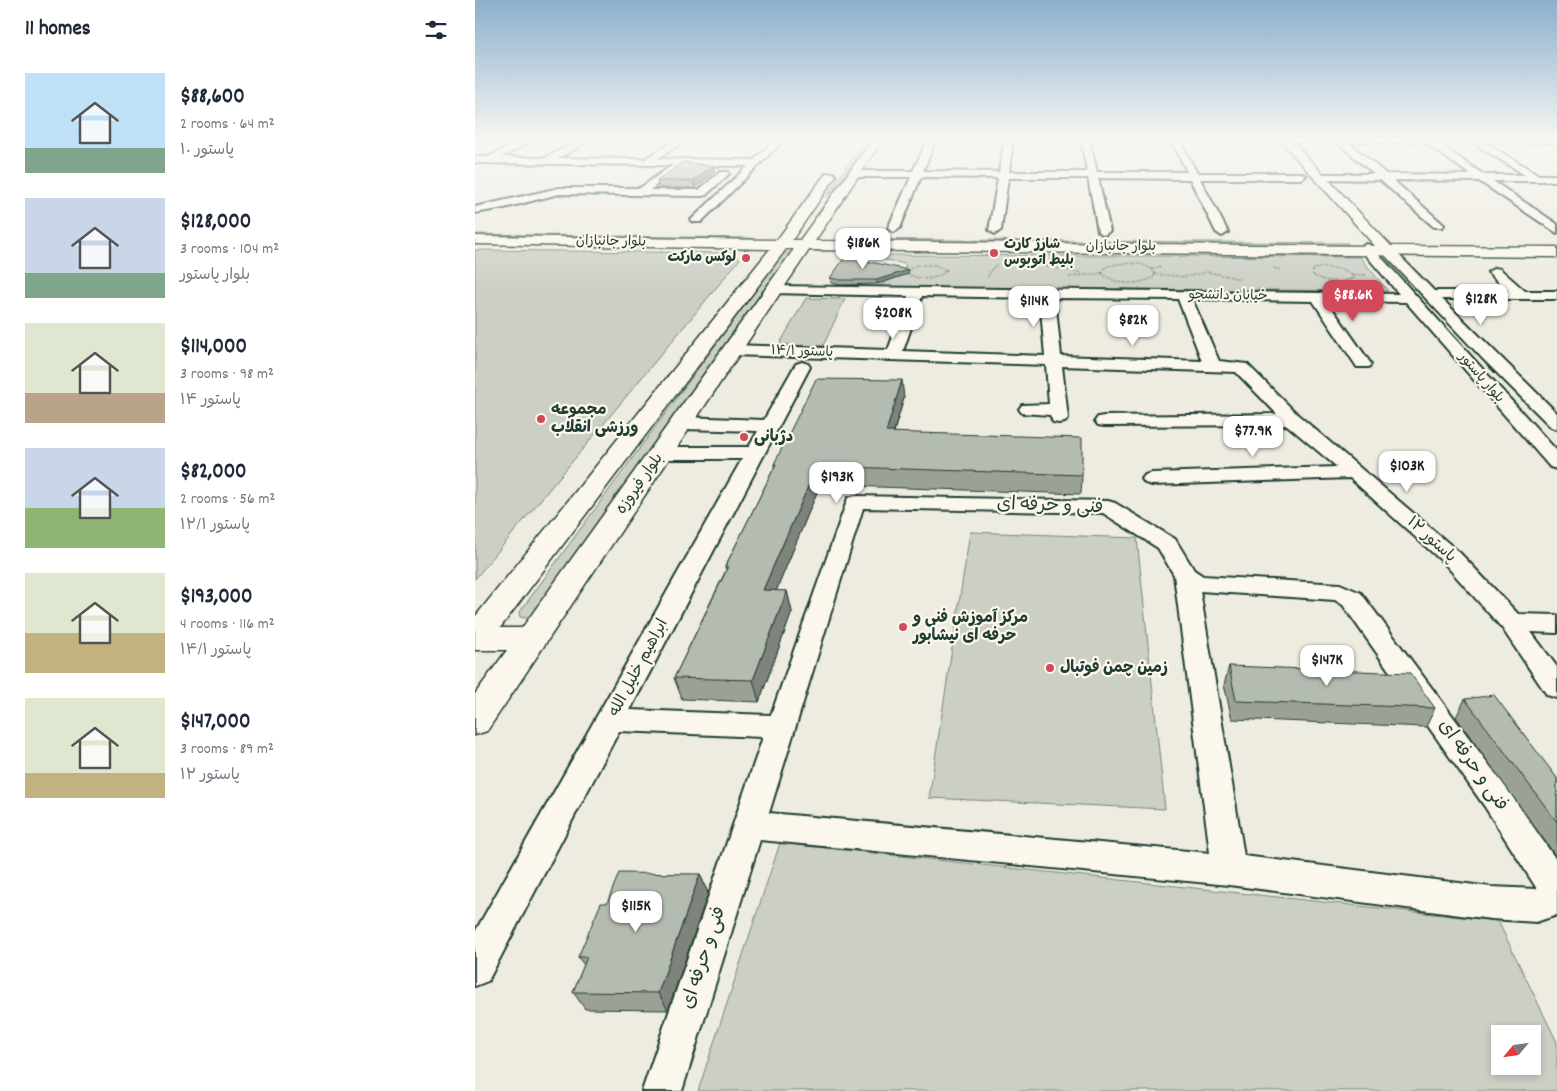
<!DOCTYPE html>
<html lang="en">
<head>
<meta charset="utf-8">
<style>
  body { margin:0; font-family:Dekko,"Playpen Sans Arabic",sans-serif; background:#f2f2f3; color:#1f2937; height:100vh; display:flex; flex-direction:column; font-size:19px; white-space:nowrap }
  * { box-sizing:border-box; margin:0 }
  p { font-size:16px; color:#747a83 }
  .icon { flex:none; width:28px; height:28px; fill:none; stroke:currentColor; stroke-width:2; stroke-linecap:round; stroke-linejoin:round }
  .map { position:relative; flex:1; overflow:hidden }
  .side { display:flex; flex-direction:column; background:#fff; width:475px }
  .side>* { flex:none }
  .needle { width:32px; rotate:241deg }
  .fabs { position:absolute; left:1016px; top:1025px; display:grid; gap:10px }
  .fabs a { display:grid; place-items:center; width:50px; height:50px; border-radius:0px; background:#fff; box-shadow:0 2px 8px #0003; font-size:25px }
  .price { position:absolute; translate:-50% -42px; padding:0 11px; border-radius:10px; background:#fff; color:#222; font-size:16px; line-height:32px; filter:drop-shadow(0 1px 2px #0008) }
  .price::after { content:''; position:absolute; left:50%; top:30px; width:15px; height:11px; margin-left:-8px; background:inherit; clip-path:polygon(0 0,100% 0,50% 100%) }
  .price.current { background:#d1495b; color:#fff }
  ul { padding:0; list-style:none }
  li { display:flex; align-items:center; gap:15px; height:125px; padding:0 25px }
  li span { display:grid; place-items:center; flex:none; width:140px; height:100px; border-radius:0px; color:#555 }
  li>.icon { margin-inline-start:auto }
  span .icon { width:60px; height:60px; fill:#fffc; stroke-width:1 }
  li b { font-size:21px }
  h2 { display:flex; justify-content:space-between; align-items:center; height:60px; padding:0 25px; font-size:21px }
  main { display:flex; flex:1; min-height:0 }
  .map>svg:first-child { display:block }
  .green { fill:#cbcfc4; stroke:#75867c; fill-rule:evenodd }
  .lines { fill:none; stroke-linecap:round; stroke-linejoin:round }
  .minor-casing { stroke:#1f3d34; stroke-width:4 }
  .major-casing { stroke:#1f3d34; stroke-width:3 }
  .path-far1 { stroke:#1f3d34; stroke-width:1; stroke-dasharray:0.5 2; stroke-linecap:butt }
  .path { stroke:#1f3d34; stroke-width:2; stroke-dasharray:0.5 2; stroke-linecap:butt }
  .minor { fill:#fbf7ec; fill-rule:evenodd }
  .major { fill:#fbf7ec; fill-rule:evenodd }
  .wall { fill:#9ba197; stroke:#1f3d34 }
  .shaded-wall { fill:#7e837b; stroke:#1f3d34 }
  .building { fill:#b4bbb0; stroke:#1f3d34 }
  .poi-dot { fill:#d1495b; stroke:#fbf7ec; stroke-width:2 }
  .labels { text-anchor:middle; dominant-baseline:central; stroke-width:4.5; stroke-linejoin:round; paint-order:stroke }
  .far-street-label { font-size:14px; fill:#1f3d34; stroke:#fbf7ec }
  .far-poi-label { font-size:14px; font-weight:bold; fill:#1f3d34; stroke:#fbf7ec; text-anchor:start }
  .poi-label { font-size:16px; font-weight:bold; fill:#1f3d34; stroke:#fbf7ec; text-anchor:start }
  .street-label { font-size:16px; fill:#1f3d34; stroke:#fbf7ec }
  .near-street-label { font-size:19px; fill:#1f3d34; stroke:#fbf7ec }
</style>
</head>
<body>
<main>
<section class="side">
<h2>11 homes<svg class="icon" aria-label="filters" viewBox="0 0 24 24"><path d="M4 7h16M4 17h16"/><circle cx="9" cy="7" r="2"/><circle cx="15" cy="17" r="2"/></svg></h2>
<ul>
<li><span style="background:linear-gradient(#bfe0f5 75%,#7fa58c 0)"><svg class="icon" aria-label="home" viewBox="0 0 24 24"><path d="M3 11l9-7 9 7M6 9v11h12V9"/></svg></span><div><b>$88,600</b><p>2 rooms · 64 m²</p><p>پاستور ۱۰</p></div></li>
<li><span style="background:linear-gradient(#c9d6e8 75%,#7fa58c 0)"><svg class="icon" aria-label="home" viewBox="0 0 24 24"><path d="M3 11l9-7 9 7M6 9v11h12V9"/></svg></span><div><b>$128,000</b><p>3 rooms · 104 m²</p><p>بلوار پاستور</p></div></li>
<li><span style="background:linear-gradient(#dfe7d0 70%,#b9a48a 0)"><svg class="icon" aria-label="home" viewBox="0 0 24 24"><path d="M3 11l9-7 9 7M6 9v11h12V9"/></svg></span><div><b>$114,000</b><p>3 rooms · 98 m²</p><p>پاستور ۱۴</p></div></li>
<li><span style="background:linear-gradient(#c9d6e8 60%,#8fb573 0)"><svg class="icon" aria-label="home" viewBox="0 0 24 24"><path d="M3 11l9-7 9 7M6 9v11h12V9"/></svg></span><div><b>$82,000</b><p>2 rooms · 56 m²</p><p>پاستور ۱۲/۱</p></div></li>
<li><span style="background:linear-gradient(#dfe7d0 60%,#c2b280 0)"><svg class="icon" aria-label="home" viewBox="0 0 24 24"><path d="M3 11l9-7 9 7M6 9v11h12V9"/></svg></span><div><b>$193,000</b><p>4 rooms · 116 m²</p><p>پاستور ۱۴/۱</p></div></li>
<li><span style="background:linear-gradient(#dfe7d0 75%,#c2b280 0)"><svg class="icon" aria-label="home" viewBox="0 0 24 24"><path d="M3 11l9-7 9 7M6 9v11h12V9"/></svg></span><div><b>$147,000</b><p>3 rooms · 89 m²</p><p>۱۲ پاستور</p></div></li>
</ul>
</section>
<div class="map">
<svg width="1082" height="1091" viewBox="0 0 1082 1091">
  <rect width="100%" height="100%" fill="#eeece1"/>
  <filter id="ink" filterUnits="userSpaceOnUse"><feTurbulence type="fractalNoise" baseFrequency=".02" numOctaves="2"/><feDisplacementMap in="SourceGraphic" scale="10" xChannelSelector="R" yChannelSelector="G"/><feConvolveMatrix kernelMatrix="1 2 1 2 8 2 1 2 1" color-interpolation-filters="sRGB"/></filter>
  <g filter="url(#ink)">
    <path class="green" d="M391,139H396L361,188L351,197Z
      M0,234L275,238L279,239L0,236Z
      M364,239L873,243L872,246L363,242Z
      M0,250L258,253L265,259L0,579Z
      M308,253H315L60,609L55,616L49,618L45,617L44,613L79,565Z
      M408,255L885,257L913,291L401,287L431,273L430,264L407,259Z
      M331,298L370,299L348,346L304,345Z
      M495,532L662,538L690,809L454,798Z
      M305,843L1023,921L1082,1042V1091H223ZM1025,1034H1058V1066H1025Z"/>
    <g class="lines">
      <defs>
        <path id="minor" d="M0,139H7L0,143Z
          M51,139H61L26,157L70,158L106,139H116L84,158L170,159L202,139H211L183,159L279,160L301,139H310L226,222H218L216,220L218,218L273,166L0,163V157H13Z
          M453,139H461L448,171L524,172L530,139H538L534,172H612L606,139H614L622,172H712L696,139H704L722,173H826L831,176L826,179H725L753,232L747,236L741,232L715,179L623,178L635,231L629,235L623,231L613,178H533L526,230L520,234L514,230L523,178L446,177L425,228L419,232L415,230L413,228L436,177H379L374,174L379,171H438Z
          M805,139H1082V143L1009,142L1064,175H1082V181H1018L1082,224V233L1004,181L918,180L969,225L967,227H959L905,180L842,179V175L846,174H899L862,142H809ZM873,142H949L996,175L911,174ZM961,142H997L1050,175H1009Z
          M198,165L201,166V170L175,190H224L245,172H253L254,174L231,195L227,196L84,194L29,208L0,213V207L84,188H165Z
          M891,244L895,245L1082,451V469L1075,467L931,302L852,301L896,364L894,367H882L838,301L717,299L744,361L772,364L823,415L985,553L1043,614L1082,615V633L1056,632L1082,667V698L1072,695L1027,628L969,563L875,478L677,485L670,483L667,479L670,475L677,473L862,467L812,425L629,426L623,425L620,421L623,417L629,416L802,414L761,372L587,366L593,418L590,422L584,423L578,422L575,415L547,413L544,409L547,405L574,404L571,365L258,355L252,353L250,350L252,347L258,345L413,350L433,296L295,293L293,290L295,287L300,286L924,294L885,248ZM447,296L565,298L570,356L428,351ZM580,298L703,299L727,361L586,356Z
          M911,245L915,246L959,291H1033L1013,272L1020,268L1025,269L1050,291H1082V299H967L1082,413V429L1076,427L1007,358L907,252L905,249Z
          M327,362L333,364L335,367L155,710L296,715L373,498L380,496L633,501L640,503L700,539L719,570L728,576L865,584L886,593L1032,789L1082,861V915L1061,922L1016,919L754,885L285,840L207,1091H167L288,737L144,731L13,981L0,986V932L267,459H187L180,457L177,453L180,449L187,447H274L283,431L207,429L201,427L198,423L201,419L207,417L289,420L319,367L321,364ZM388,508L628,513L683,548L699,575L735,853L294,813ZM725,591L860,600L868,605L1010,807L1062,889L1016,887L769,856Z"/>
        <path id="major" d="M398,139H408L340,241L900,246L804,139H815L916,246L1082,247V257L334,250L12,731L0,735V694L32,650H0V617L295,249L0,244V236L302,240L351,173H359L361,176L317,240H325ZM311,249H319L47,628H25Z"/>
      </defs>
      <use href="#minor" class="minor-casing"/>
      <use href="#major" class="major-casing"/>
      <path class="path-far1" d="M355,153H375"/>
      <path class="path" d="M642,264C654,263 676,261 680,276C664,286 641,286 627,273L630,267Z
        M442,265H460L471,270C462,281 445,280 433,274L434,269Z
        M570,266L606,273
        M847,267L866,269L876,273L878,278C865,285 851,282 838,275V270Z
        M799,268L807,270
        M677,269L686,266
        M680,274L709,277L733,272L766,279
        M878,275H892
        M513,277L515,271L522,264
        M594,277L627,273"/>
      <use href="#minor" class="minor"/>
      <use href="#major" class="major"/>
    </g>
    <path class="wall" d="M238,166L239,173L220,188H184L182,181Z
      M385,262L433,270V274L402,284L366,285L356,283L355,278Z
      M429,398L419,432L607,475L606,494L345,485L301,591H312L317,612L284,702L207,699L199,678L251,570L250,567L299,468V464Z
      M754,666L960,708L951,727L757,719L749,685Z
      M990,699L1082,778V858L981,717Z
      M225,874L233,893L193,1010L110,1009L98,992L109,965L103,957L132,903Z"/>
    <path class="shaded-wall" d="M238,166L239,173L220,188L218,181Z
      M433,270V274L402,284V280Z
      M427,380L429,398L413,450L411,432Z
      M342,466L345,485L293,611L288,590Z
      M312,591L317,612L284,702L278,680Z
      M225,874L233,893L193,1010L183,993Z"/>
    <path class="building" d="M208,162L238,166L218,181H182Z
      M373,253L385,262L400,263L433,270L402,280H365L355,278Z
      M341,379L427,380L411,432L607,438V475L342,466L288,590L312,591L278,680L199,678L253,567H250L301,464H299Z
      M754,666L935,673L960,708L761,701Z
      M1019,695L1082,778V822L990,699Z
      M144,873L225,874L183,993L98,992L112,957H103L126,903H132Z"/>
  </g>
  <linearGradient id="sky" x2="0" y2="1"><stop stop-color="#8bafcb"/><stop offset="0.48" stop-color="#f7f6f2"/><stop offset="1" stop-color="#f7f6f2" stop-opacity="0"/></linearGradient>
  <rect width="1082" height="291" fill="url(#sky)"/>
  <g class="poi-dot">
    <circle cx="519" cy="253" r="5"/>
    <circle cx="271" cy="258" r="5"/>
    <circle cx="66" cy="419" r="5"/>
    <circle cx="269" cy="437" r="5"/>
    <circle cx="428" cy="627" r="5"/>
    <circle cx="575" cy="668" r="5"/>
  </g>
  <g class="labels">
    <g class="far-street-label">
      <text transform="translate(136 242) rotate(1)">بلوار جانبازان</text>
      <text x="646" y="247">بلوار جانبازان</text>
      <text transform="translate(753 296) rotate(1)">خیابان دانشجو</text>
      <text transform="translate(327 352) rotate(2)">پاستور ۱۴/۱</text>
      <text transform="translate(1006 378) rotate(49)">بلوار پاستور</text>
    </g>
    <g class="far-poi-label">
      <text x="529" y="245">شارژ کارت<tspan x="529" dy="16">بلیط اتوبوس</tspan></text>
      <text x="261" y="258" text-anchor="end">لوکس مارکت</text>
    </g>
    <g class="poi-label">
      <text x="76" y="410">مجموعه<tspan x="76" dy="18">ورزشی انقلاب</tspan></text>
      <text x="279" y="437">دژبانی</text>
      <text x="438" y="618">مرکز آموزش فنی و<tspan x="438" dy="18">حرفه ای نیشابور</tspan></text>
      <text x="585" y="668">زمین چمن فوتبال</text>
    </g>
    <g class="street-label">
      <text transform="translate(165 484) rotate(-55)">بلوار فیروزه</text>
      <text transform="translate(956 540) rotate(42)">۱۲ پاستور</text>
      <text transform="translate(164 668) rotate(-62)">ابراهیم خلیل الله</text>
    </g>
    <g class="near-street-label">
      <text transform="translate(575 507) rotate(2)">فنی و حرفه ای</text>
      <text transform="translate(997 766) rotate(55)">فنی و حرفه ای</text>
      <text transform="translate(230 958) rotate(-72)">فنی و حرفه ای</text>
    </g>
  </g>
</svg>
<div class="fabs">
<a><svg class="needle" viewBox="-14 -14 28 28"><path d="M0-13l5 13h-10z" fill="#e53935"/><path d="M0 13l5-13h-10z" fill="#747a83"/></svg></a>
</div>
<b class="price" style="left:388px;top:270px">$186K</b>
<b class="price current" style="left:878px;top:322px">$88.6K</b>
<b class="price" style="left:1006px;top:326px">$128K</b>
<b class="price" style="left:559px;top:328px">$114K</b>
<b class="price" style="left:418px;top:340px">$208K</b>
<b class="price" style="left:658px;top:347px">$82K</b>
<b class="price" style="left:778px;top:458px">$77.9K</b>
<b class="price" style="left:932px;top:493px">$103K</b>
<b class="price" style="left:362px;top:504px">$193K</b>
<b class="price" style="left:852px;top:687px">$147K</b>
<b class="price" style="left:161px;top:933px">$115K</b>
</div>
</main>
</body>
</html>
